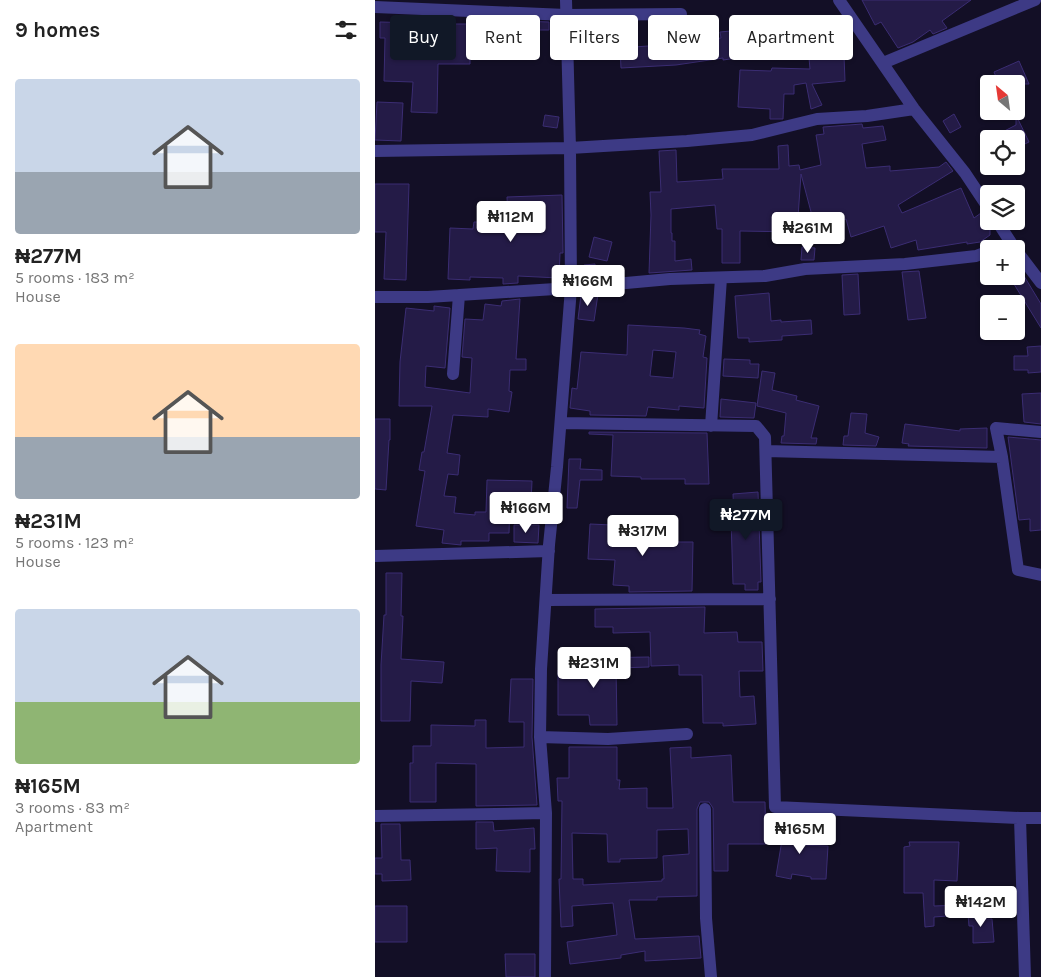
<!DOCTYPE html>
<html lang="en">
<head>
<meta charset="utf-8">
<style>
  body { margin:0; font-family:Karla,sans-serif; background:#f6f6f6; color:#222; height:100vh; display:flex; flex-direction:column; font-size:19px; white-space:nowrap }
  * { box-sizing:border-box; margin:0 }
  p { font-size:16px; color:#767676 }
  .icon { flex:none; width:28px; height:28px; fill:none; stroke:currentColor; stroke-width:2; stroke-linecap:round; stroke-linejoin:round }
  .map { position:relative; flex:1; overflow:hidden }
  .panel { display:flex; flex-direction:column; background:#fff; width:375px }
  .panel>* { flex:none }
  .hud { position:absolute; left:15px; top:15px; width:475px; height:45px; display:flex; gap:10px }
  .needle { width:32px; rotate:331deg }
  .buttons { position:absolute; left:605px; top:75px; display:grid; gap:10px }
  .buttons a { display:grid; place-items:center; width:45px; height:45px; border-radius:5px; background:#fff; box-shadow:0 1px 4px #0004; font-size:25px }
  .price { position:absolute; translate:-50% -42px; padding:0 11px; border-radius:5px; background:#fff; color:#222; font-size:16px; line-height:32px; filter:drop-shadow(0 1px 2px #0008) }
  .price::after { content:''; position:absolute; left:50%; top:30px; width:15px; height:11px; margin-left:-8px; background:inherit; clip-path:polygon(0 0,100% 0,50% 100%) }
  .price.selected { background:#111827; color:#fff }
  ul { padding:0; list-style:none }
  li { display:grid; align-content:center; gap:10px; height:265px; padding:0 15px }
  li span { display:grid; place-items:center; height:155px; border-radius:5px; color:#555 }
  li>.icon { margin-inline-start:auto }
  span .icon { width:90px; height:90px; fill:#fffc; stroke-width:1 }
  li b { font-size:21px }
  h2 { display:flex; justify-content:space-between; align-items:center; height:60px; padding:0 15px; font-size:21px }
  .pill { padding:0 18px; border-radius:5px; background:#fff; box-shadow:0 1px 4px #0004; font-size:18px; line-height:45px }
  .pill.selected { background:#111827; color:#fff }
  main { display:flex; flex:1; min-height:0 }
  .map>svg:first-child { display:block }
  .building { fill:#241b47; stroke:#3b2d73; fill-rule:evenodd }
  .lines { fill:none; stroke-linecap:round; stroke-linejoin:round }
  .minor { stroke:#3d3a85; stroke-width:12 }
</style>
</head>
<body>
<main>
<section class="panel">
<h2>9 homes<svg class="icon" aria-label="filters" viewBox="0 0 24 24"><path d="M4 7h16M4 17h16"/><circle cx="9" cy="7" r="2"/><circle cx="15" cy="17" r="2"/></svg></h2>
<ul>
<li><span style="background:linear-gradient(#c9d6e8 60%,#9aa5b1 0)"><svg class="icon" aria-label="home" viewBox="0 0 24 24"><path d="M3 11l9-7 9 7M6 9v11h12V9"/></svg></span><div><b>₦277M</b><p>5 rooms · 183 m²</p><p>House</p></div></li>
<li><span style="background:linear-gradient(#ffd9b3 60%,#9aa5b1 0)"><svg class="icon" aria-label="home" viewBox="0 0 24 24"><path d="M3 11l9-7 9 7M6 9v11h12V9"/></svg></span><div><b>₦231M</b><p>5 rooms · 123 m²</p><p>House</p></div></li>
<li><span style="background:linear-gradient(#c9d6e8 60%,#8fb573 0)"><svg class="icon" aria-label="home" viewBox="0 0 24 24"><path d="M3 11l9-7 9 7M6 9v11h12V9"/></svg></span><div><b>₦165M</b><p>3 rooms · 83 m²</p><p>Apartment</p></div></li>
</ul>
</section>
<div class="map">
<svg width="666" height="977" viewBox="0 0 666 977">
  <rect width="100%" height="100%" fill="#130f26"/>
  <path class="building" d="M487,0H596L567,21L572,28L558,34L555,30L538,42L523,48L506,22L500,25Z
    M43,19L69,21V24H95V64H63L62,113L36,112L38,82L9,81L10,38H5V22L43,23Z
    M143,21L174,22V30H143Z
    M366,30L369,57L348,60V58L301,65L246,68L245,48L301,44L346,38L345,32Z
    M469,56L470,81L437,84L447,105L436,109L431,83L419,85V94H409L408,119H395V109L363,107L365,70L396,71L397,68L435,69L434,58Z
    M644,61L654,84H624L619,72Z
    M2,102L28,103L26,141L0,140Z
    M579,114L586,127L575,133L568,121Z
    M170,115L184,117L182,128L168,126Z
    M641,115L654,142L641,148V139H614L641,125Z
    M487,124L488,128L508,126L511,140L487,144L491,168L515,166V171L564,167L571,162L578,171L523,205L527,213L586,188L599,218L606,213L615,227V235L605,242L592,244V242L543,250L541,240L516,248L509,226L476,237L471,219L440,227L426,174L422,232L365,231V263H347V229H342L340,205L296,209V233H297V241H300V261L316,259L317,270L274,273L276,215L275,192H286L284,151L301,150L302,182L348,179L347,169H404L403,146L413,145L414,166L424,165L425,170L446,165L441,135L449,134L448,127Z
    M0,184H34L31,280L9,279L11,232H0Z
    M187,195L188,253H185L184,278L143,276V283L128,284V278L95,277V280L73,279L75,228L98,229L99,222H133L132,197Z
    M219,237L237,242L232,261L214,257Z
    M427,247L440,248L439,260H426Z
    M220,264L221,278L209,279V265Z
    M544,271L551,318L533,320L527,272Z
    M483,274L485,314L469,315L467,275Z
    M634,276H649L666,304V328Z
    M394,293L396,321L406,320V322L436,320L437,334L407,336V340L374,342V338H363L360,296Z
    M223,294L219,321L203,319L206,295Z
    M145,299L141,359H151V370H135L134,391L137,392L134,412L113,409V417L78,415L72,453L85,455L83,475L73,474L69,496L81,497L79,513L100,515V512H111L112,480L157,481L156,503L135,502L134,533H114V541H86V545L67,543L69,530L41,526L50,471L44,470L47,452H49L57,406H24L25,362L31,308L59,311V306L75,308L70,368L51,366L50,387L95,393L97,358L87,357L90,319L108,320L110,304L126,306L127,301Z
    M253,325L309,328L325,330L324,334L331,336L328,357L332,358L329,408L304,406V410L273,407L271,416L215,415V411L195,408L197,388L202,389L206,352L252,355ZM278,350L301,352L298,378L275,376Z
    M666,346V372L653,373V370H639V356H653L652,347Z
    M349,359L375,360V364H384L383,378L348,376Z
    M387,371L400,373L397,390L422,396L421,400L444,406L436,438H442L441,444L406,443L407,436H409L411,413L382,406Z
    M666,393V424L649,422L647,394Z
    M346,399L381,403L379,418L345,417Z
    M476,413L492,414L490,433L504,437L501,446L468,445L469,436H473Z
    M0,419H15V440H14L11,490L0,489Z
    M530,424L585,431V429L612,428V448L533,446L534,444L527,443Z
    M214,432L332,433L334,484H310V479H266V477L236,476L238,435L214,434Z
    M633,437L666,440V530L655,531V519L644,520Z
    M194,459H206L205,469L227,470V480H205L202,508H192Z
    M383,492L386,582H383V590H370V584H358L356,518H359L358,494Z
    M260,522L290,524L289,542H318L317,591L254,592V586L238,585L240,560L213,559L215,524L260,526Z
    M139,525H164L163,543L139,542Z
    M11,573H27L26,616H28L26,659L69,662L67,683L36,681L35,721H6V665L9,615H11Z
    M330,607L329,633L362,632L363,642H387L388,671H364L365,697L379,696L381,724L348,726V723H328L327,675H304V665L276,666L275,632L238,633V627H220V609Z
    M274,657V667L241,668L242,725H215L214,715H183V670H216V658Z
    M136,679H158L157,737L162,805L101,806V764L61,763V802H35V763H38V746H56V725L100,726V720H111V748L149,747V722H134Z
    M194,747H242V780H245L244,789L272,788V808H298L295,748L316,747V758L356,755L358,802H390L391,844H353V871H339L338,808L334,802H325L322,809V896L282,897V900H254L260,939L324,936L326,958L270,961V951L246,955V958L195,964L192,942L242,935L238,903L197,906L198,926L186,927L184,879H186L187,801H183L182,778H194ZM313,829L314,854L288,856L289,879H287V881L208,885V879H198L197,833L232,834L233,862H245V859L282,858V830Z
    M411,816L426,818L422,845L453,846L451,879H436V877L417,874L416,879L401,876Z
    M101,822H118L119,831L159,828L160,849H155V872L121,871L122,848L101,849Z
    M6,824H25L26,860H35L36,880L7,881V874H0V858H7Z
    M534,842H584L582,881L559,880V906L585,905L586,915L559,917V926L550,927L548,893H529V847L535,846Z
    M0,906H32V942H0Z
    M608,913L609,919H617L619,942L598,943V926H594L593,914Z
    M130,954H160V977H131Z"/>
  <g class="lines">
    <path class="minor" d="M464,0L539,109L590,173L614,209
      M0,7L191,15L306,14
      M508,63L660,0
      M0,151L195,148L312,141L377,135L442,119L492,116L539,109
      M622,221L640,249
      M641,250L666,283
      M0,297H53L196,288L295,279L390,276L430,269L530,264L601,256L614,251
      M78,374L84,295
      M186,423L381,426L390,437L400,807L645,818L650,977
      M336,426L346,278
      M391,451L627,457L621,428L666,432
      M627,457L643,570L666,575
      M0,556L174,551
      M171,600L395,599
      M165,737L233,739L312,734
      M330,809L331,918L336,977
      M0,816L171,813
      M645,818H666
      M170,977L171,813L165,737L166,669L174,545L182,467L196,288L195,148L191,0"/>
  </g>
</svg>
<div class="buttons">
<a><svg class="needle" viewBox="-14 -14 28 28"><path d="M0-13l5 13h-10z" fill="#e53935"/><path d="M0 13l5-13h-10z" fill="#767676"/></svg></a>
<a><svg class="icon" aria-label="locate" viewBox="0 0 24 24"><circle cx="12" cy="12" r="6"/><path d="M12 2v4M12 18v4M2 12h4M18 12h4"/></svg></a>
<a><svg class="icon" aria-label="layers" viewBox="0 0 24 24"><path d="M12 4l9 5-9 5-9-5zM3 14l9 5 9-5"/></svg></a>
<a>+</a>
<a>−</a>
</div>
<b class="price" style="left:136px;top:243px">₦112M</b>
<b class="price" style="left:433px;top:254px">₦261M</b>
<b class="price" style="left:213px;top:307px">₦166M</b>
<b class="price" style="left:151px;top:534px">₦166M</b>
<b class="price selected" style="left:371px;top:541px">₦277M</b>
<b class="price" style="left:268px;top:557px">₦317M</b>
<b class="price" style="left:219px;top:689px">₦231M</b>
<b class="price" style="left:425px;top:855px">₦165M</b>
<b class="price" style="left:606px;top:928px">₦142M</b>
<div class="hud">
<a class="pill selected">Buy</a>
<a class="pill">Rent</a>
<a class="pill">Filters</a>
<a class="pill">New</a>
<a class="pill">Apartment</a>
</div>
</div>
</main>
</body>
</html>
